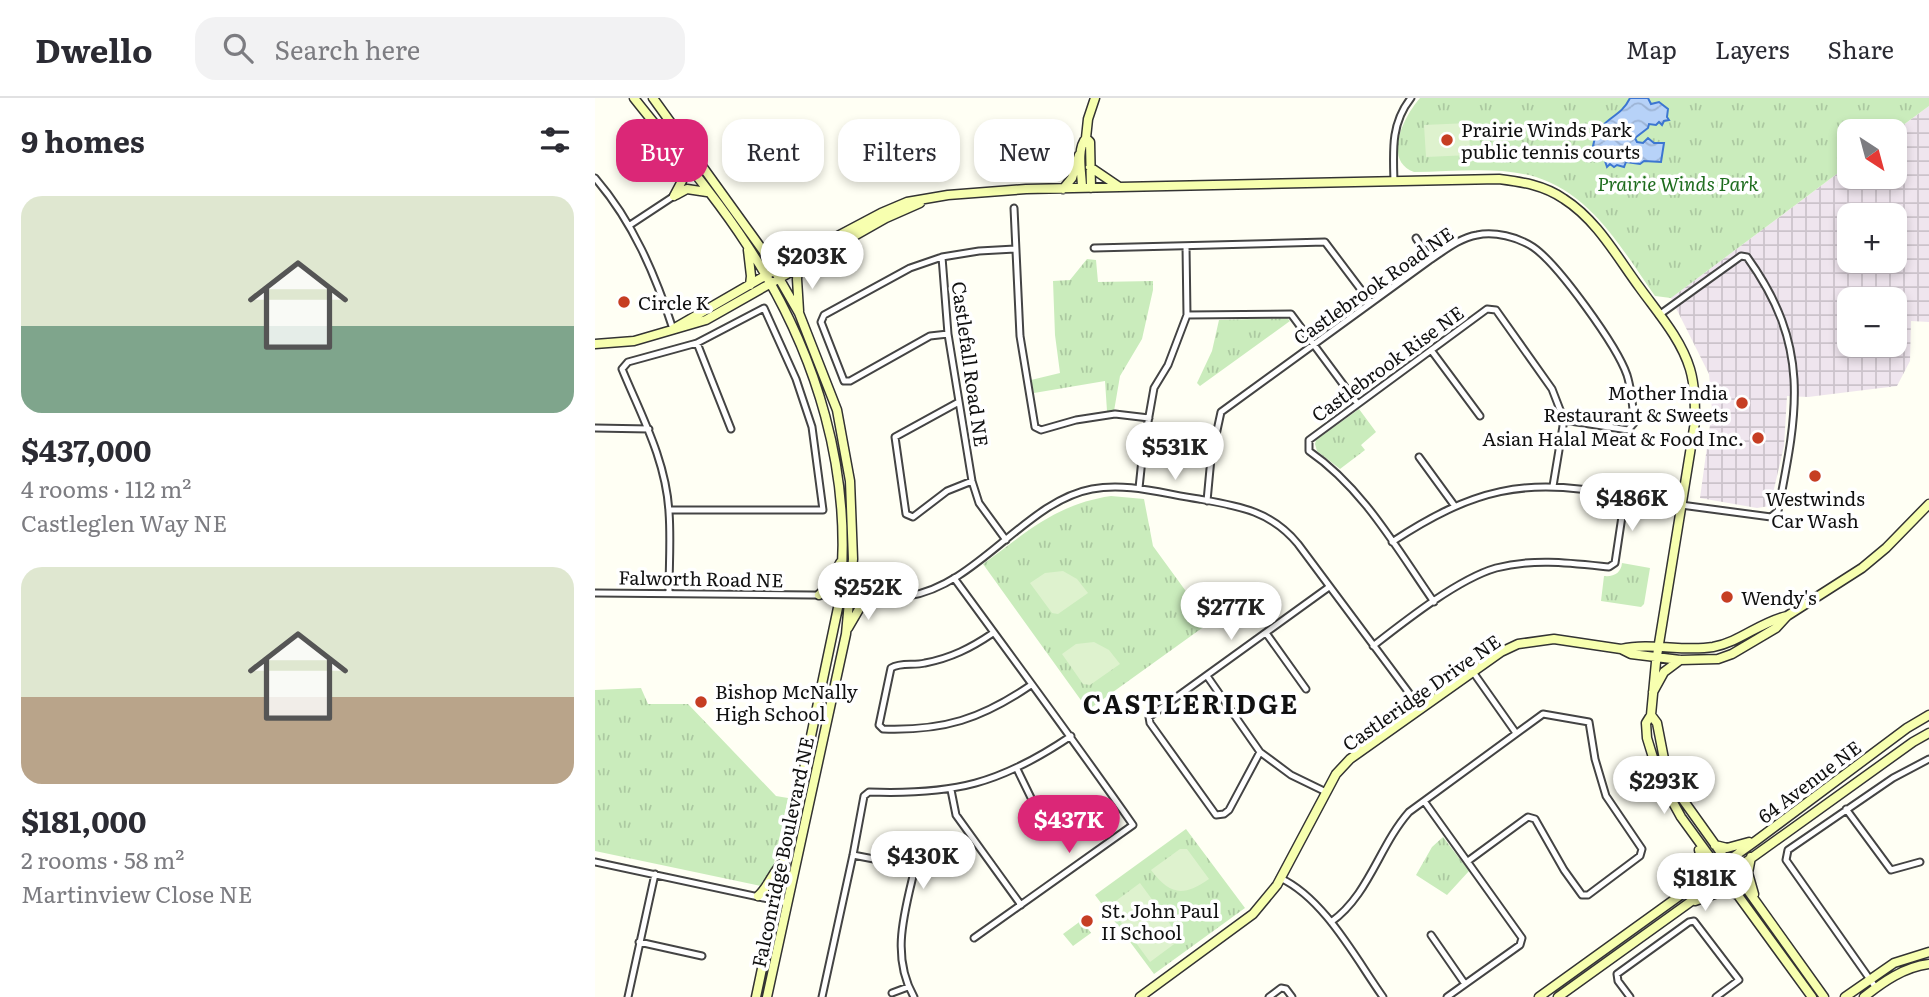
<!DOCTYPE html>
<html lang="en">
<head>
<meta charset="utf-8">
<style>
  body { margin:0; font-family:Literata,serif; background:#f2f2f3; color:#2b2b33; height:100vh; display:flex; flex-direction:column; font-size:26px; white-space:nowrap }
  * { box-sizing:border-box; margin:0 }
  p { font-size:23px; color:#7c7c81 }
  .icon { flex:none; width:38px; height:38px; fill:none; stroke:currentColor; stroke-width:2; stroke-linecap:round; stroke-linejoin:round }
  .map { position:relative; flex:1; overflow:hidden }
  .sheet { display:flex; flex-direction:column; background:#fff; width:595px }
  .sheet>* { flex:none }
  .hud { position:absolute; left:21px; top:21px; width:665px; height:63px; display:flex; gap:14px }
  .needle { width:46px; rotate:144deg }
  .buttons { position:absolute; left:1242px; top:21px; display:grid; gap:14px }
  .buttons a { display:grid; place-items:center; width:70px; height:70px; border-radius:14px; background:#fff; box-shadow:0 4px 10px #0003; font-size:35px }
  .price { position:absolute; translate:-50% -60px; padding:0 16px; border-radius:24px; background:#fff; color:#222; font-size:23px; line-height:46px; filter:drop-shadow(0 2px 4px #0008) }
  .price::after { content:''; position:absolute; left:50%; top:42px; width:21px; height:16px; margin-left:-10px; background:inherit; clip-path:polygon(0 0,100% 0,50% 100%) }
  .price.on { background:#db2777; color:#fff }
  ul { padding:0; list-style:none }
  li { display:grid; align-content:center; gap:14px; height:371px; padding:0 21px }
  li span { display:grid; place-items:center; height:217px; border-radius:21px; color:#555 }
  li>.icon { margin-inline-start:auto }
  span .icon { width:126px; height:126px; fill:#fffc; stroke-width:1 }
  li b { font-size:30px }
  h2 { display:flex; justify-content:space-between; align-items:center; height:84px; padding:0 21px; font-size:30px }
  .chip { padding:0 24px; border-radius:21px; background:#fff; box-shadow:0 4px 10px #0003; font-size:24px; line-height:63px }
  .chip.on { background:#db2777; color:#fff }
  header { display:flex; align-items:center; gap:42px; box-sizing:border-box; height:98px; padding:0 35px; background:#fff; border-bottom:2px solid #e1e1e2 }
  header strong { font-size:33px }
  nav { display:flex; gap:38px; margin-inline-start:auto; font-size:24px }
  .search { width:490px; height:63px; background:#f2f2f3; display:flex; align-items:center; gap:18px; box-sizing:border-box; padding:0 24px; border-radius:21px; color:#7c7c81; font-size:26px }
  main { display:flex; flex:1; min-height:0 }
  .map>svg:first-child { display:block }
  .industrial { fill:url(#industrial-grid); fill-rule:evenodd }
  .park { fill:url(#park-tufts) }
  .pitch { fill:#def2ce }
  .water { fill:url(#water-waves); stroke:#3c76d1; stroke-width:2 }
  .lines { fill:none; stroke-linecap:round; stroke-linejoin:round }
  .street-casing { stroke:#444; stroke-width:9 }
  .secondary-casing { stroke:#333; stroke-width:11 }
  .street { stroke:#fff; stroke-width:5 }
  .secondary { stroke:#f7ffaf; stroke-width:8 }
  .poi-dot { fill:#c63e23; stroke:#fff; stroke-width:2.5 }
  .labels { text-anchor:middle; dominant-baseline:central; stroke-width:7; stroke-linejoin:round; paint-order:stroke }
  .poi-label { font-size:19px; fill:#111; stroke:#fff; text-anchor:start }
  .park-label { font-size:19px; font-style:italic; fill:#1e6c1e; stroke:#fff }
  .street-label { font-size:19px; fill:#111; stroke:#fff }
  .district-label { font-size:26px; font-weight:bold; letter-spacing:2px; fill:#111; stroke:#fff }
</style>
</head>
<body>
<header>
<strong>Dwello</strong>
<div class="search"><svg class="icon" aria-label="search" viewBox="0 0 24 24"><circle cx="10" cy="10" r="6"/><path d="M15 15l6 6"/></svg>Search here</div>
<nav><a>Map</a><a>Layers</a><a>Share</a></nav>
</header>
<main>
<section class="sheet">
<h2>9 homes<svg class="icon" aria-label="filters" viewBox="0 0 24 24"><path d="M4 7h16M4 17h16"/><circle cx="9" cy="7" r="2"/><circle cx="15" cy="17" r="2"/></svg></h2>
<ul>
<li><span style="background:linear-gradient(#dfe7d0 60%,#7fa58c 0)"><svg class="icon" aria-label="home" viewBox="0 0 24 24"><path d="M3 11l9-7 9 7M6 9v11h12V9"/></svg></span><div><b>$437,000</b><p>4 rooms · 112 m²</p><p>Castleglen Way NE</p></div></li>
<li><span style="background:linear-gradient(#dfe7d0 60%,#b9a48a 0)"><svg class="icon" aria-label="home" viewBox="0 0 24 24"><path d="M3 11l9-7 9 7M6 9v11h12V9"/></svg></span><div><b>$181,000</b><p>2 rooms · 58 m²</p><p>Martinview Close NE</p></div></li>
</ul>
</section>
<div class="map">
<svg width="1334" height="899" viewBox="0 0 1334 899">
  <defs>
    <pattern id="industrial-grid" width="8" height="8" patternUnits="userSpaceOnUse" patternTransform="scale(1.75)"><rect width="8" height="8" fill="#efe5ee"/><path d="M0 4h8M4 0v8" fill="none" stroke="#ccc3cb"/></pattern>
    <pattern id="park-tufts" width="24" height="20" patternUnits="userSpaceOnUse" patternTransform="scale(1.75)"><rect width="24" height="20" fill="#caecbc"/><path d="M3 7l-1-3M5 7V3M7 7l1-3M15 17l-1-3M17 17v-4M19 17l1-3" fill="none" stroke="#acc9a1"/></pattern>
    <pattern id="water-waves" width="16" height="10" patternUnits="userSpaceOnUse" patternTransform="scale(1.75)"><rect width="16" height="10" fill="#b7d2f8"/><path d="M0 5q4-4 8 0t8 0" fill="none" stroke="#9cb3d4"/></pattern>
  </defs>
  <rect width="100%" height="100%" fill="#fffff4"/>
  <path class="industrial" d="M1334,8V224L1316,223L1315,263L1302,288L1213,299L1192,298L1189,348L1175,408L1162,410L1105,400L1117,312L1114,276L1076,200L1255,66V79H1300V33ZM1255,117H1300V163H1255ZM1255,201H1300V247H1255Z"/>
  <path class="park" d="M825,0H1334V8L1300,33H1255V66L1076,200L1060,198C1028,153 998,97 941,79C903,68 858,74 819,74C787,62 809,18 825,0Z
    M492,161L501,162L503,184L558,183V192L547,241L525,278L519,313H512L510,283L439,295L436,282L465,275L460,237L458,183L475,182Z
    M692,220L695,223L605,288L602,285L617,253L624,222Z
    M764,311L781,334L766,347L770,352L745,371L722,353L720,346L721,342Z
    M516,398L549,401L558,448L614,525L493,612L388,466C432,434 461,406 516,398Z
    M1027,465L1055,470L1049,506L1046,509L1006,503L1009,478C1019,479 1026,475 1027,465Z
    M46,590L53,606H93L181,698L193,700L177,774L166,788L0,753V592Z
    M591,731L650,810L559,876L500,797Z
    M848,739L874,773L852,797L821,777L837,749Z
    M487,822L496,835L478,848L468,836Z"/>
  <path class="pitch" d="M874,25L875,57L831,59L829,27Z
    M468,473L482,481L493,495L463,516L457,515L435,485L450,475Z
    M499,544L514,552L525,566L495,587L488,586L467,556L481,546Z
    M585,751H592L614,781C588,799 575,797 556,772Z
    M545,785L586,841L555,864L514,808Z"/>
  <path class="water" d="M1035,0H1053L1056,6L1064,4L1073,11L1072,19L1074,22L1069,23L1067,27L1064,24L1061,27L1054,26L1053,30L1040,40L1042,44L1048,45L1053,40L1059,45H1069L1066,64L1049,63L1045,66L1031,64L1029,69L1022,67L1019,69L1015,66L1012,69L1009,60L1011,55L1003,56L1004,51L998,48C1004,18 1024,23 1035,0Z"/>
  <g class="lines">
    <defs>
      <path id="street" d="M0,80C38,124 60,176 78,231
        M799,83C798,52 796,25 816,0
        M419,110L425,238L440,329L446,332L481,322L520,316L554,320
        M35,127L79,98
        M821,140L835,162
        M499,150L730,144L776,205
        M347,159L315,170L229,217L226,224L249,283H255L335,238L353,236
        M592,217L696,216L762,305
        M1064,217L1146,158L1152,159C1216,248 1203,312 1183,413L1176,419L1086,407
        M102,245L136,331
        M836,252L885,318
        M362,305L300,339L311,416L318,419L352,393L377,383
        M0,330L54,331
        M824,359L859,407
        M544,390L548,352L559,290L573,267L592,217L591,148
        M612,403L616,360L626,314L835,162C849,153 864,140 882,137C899,133 923,139 938,149C963,166 1022,248 1032,277C1037,293 1038,309 1039,325L1033,332L969,322
        M74,412H228L217,329L201,281L169,210L102,245L33,264L27,271C46,317 71,362 74,414C76,441 74,468 74,495
        M411,442L384,405L377,383L353,236L347,159L384,153L420,151
        M359,480C419,562 480,644 538,727L379,840
        M0,495L313,498C382,488 431,403 497,391C532,384 569,396 604,401C644,408 676,413 703,446L826,611
        M839,504C802,451 768,390 714,353V342L892,211L901,212L957,291L969,322L958,388
        M398,535C376,550 356,560 330,565C319,568 306,564 296,570L284,627L288,631C349,633 386,621 436,587
        M671,535L711,591
        M778,548C810,523 863,481 901,470C939,460 976,465 1014,469L1020,465L1029,405L1025,398C931,377 876,392 797,444
        M878,574L921,635
        M612,578L665,654L696,677L731,694
        M665,654L634,712L629,716L621,717L555,625L554,619L734,489
        M422,671L441,710
        M356,692L361,717L426,807
        M829,703L927,840L925,847L852,899
        M1251,711L1296,772L1325,764
        M258,757L315,768L319,774C309,816 296,859 319,899
        M0,764L192,805
        M685,780C729,800 761,861 788,899
        M736,824C774,797 784,748 814,714L948,616L994,624L1000,661L1011,698L1047,751L1045,758L993,797H987L969,772L940,721L933,719L873,763
        M836,837L870,886
        M44,844L107,858
        M1281,890L1191,762L1193,752L1298,680L1334,661
        M297,895L313,889
        M33,899L60,776
        M227,899L258,757L269,698L274,694C359,697 405,686 476,638
        M674,899L686,890L691,891L697,899
        M1035,899L1023,883L1022,876L1094,824L1099,823L1144,882L1121,899"/>
      <path id="secondary" d="M39,0C77,48 119,96 152,147C222,253 260,378 244,505L161,899
        M58,0L169,154L204,215L242,312L255,383L258,461L251,536L172,899
        M495,69L523,88
        M487,90C487,75 481,52 491,40
        M496,90L495,44L491,40L493,21L500,0
        M468,91L477,80L484,57
        M81,97L92,91L112,94
        M79,98L88,81L82,59
        M153,152L156,178L155,187
        M169,154L186,161L198,160
        M203,170L202,181L204,213
        M78,231L201,160L286,115L312,104L353,97L431,91L904,81C927,84 949,87 969,101C1002,122 1022,159 1045,190C1063,215 1086,241 1095,271C1100,288 1100,306 1100,324L1061,564L1056,617L1051,625L1052,640L1064,679L1086,719L1217,899
        M0,246L39,243L111,222L291,120L325,105
        M224,497L235,486L245,465
        M253,530L267,506L277,497
        M1026,551C1056,544 1087,554 1118,549C1145,544 1165,524 1192,518
        M1058,594L1069,574L1085,562
        M1056,617L1062,625L1070,666L1086,699L1229,899
        M1120,747L1132,750L1154,744
        M1104,752L1109,770L1105,782
        M1156,759L1153,775L1159,796
        M163,798C175,787 178,772 190,762
        M1100,803L1128,793L1140,796
        M545,899L658,816L682,787L741,676L755,661L906,554L923,546L959,541L1026,551L1036,556L1085,562L1123,561L1137,556L1181,530L1192,518L1267,470L1291,450L1334,406
        M944,899L1162,742L1312,630L1334,617
        M963,899L1318,644L1334,635
        M1250,899L1299,865L1334,854
        M1269,899C1288,884 1309,869 1334,866"/>
    </defs>
    <use href="#street" class="street-casing"/>
    <use href="#secondary" class="secondary-casing"/>
    <use href="#street" class="street"/>
    <use href="#secondary" class="secondary"/>
  </g>
  <g class="poi-dot">
    <circle cx="852" cy="42" r="7"/>
    <circle cx="29" cy="204" r="7"/>
    <circle cx="1147" cy="305" r="7"/>
    <circle cx="1163" cy="340" r="7"/>
    <circle cx="1220" cy="378" r="7"/>
    <circle cx="1132" cy="499" r="7"/>
    <circle cx="106" cy="604" r="7"/>
    <circle cx="492" cy="823" r="7"/>
  </g>
  <g class="labels">
    <g class="poi-label">
      <text x="866" y="31">Prairie Winds Park<tspan x="866" dy="22">public tennis courts</tspan></text>
      <text x="43" y="204">Circle K</text>
      <text x="1133" y="294" text-anchor="end">Mother India<tspan x="1133" dy="22">Restaurant &amp; Sweets</tspan></text>
      <text x="1149" y="340" text-anchor="end">Asian Halal Meat &amp; Food Inc.</text>
      <text x="1220" y="400" text-anchor="middle">Westwinds<tspan x="1220" dy="22">Car Wash</tspan></text>
      <text x="1146" y="499">Wendy's</text>
      <text x="120" y="593">Bishop McNally<tspan x="120" dy="22">High School</tspan></text>
      <text x="506" y="812">St. John Paul<tspan x="506" dy="22">II School</tspan></text>
    </g>
    <g class="park-label">
      <text x="1083" y="85">Prairie Winds Park</text>
    </g>
    <g class="street-label">
      <text transform="translate(778 187) rotate(-35)">Castlebrook Road NE</text>
      <text transform="translate(792 265) rotate(-36)">Castlebrook Rise NE</text>
      <text transform="translate(376 266) rotate(82)">Castlefall Road NE</text>
      <text transform="translate(106 480) rotate(1)">Falworth Road NE</text>
      <text transform="translate(826 594) rotate(-35)">Castleridge Drive NE</text>
      <text transform="translate(1214 683) rotate(-37)">64 Avenue NE</text>
      <text transform="translate(187 754) rotate(-78)">Falconridge Boulevard NE</text>
    </g>
    <g class="district-label">
      <text x="596" y="604">CASTLERIDGE</text>
    </g>
  </g>
</svg>
<div class="buttons">
<a><svg class="needle" viewBox="-14 -14 28 28"><path d="M0-13l5 13h-10z" fill="#e53935"/><path d="M0 13l5-13h-10z" fill="#7c7c81"/></svg></a>
<a>+</a>
<a>−</a>
</div>
<b class="price" style="left:217px;top:193px">$203K</b>
<b class="price" style="left:580px;top:384px">$531K</b>
<b class="price" style="left:1037px;top:435px">$486K</b>
<b class="price" style="left:273px;top:524px">$252K</b>
<b class="price" style="left:636px;top:544px">$277K</b>
<b class="price" style="left:1069px;top:718px">$293K</b>
<b class="price on" style="left:474px;top:757px">$437K</b>
<b class="price" style="left:328px;top:793px">$430K</b>
<b class="price" style="left:1110px;top:815px">$181K</b>
<div class="hud">
<a class="chip on">Buy</a>
<a class="chip">Rent</a>
<a class="chip">Filters</a>
<a class="chip">New</a>
</div>
</div>
</main>
</body>
</html>
